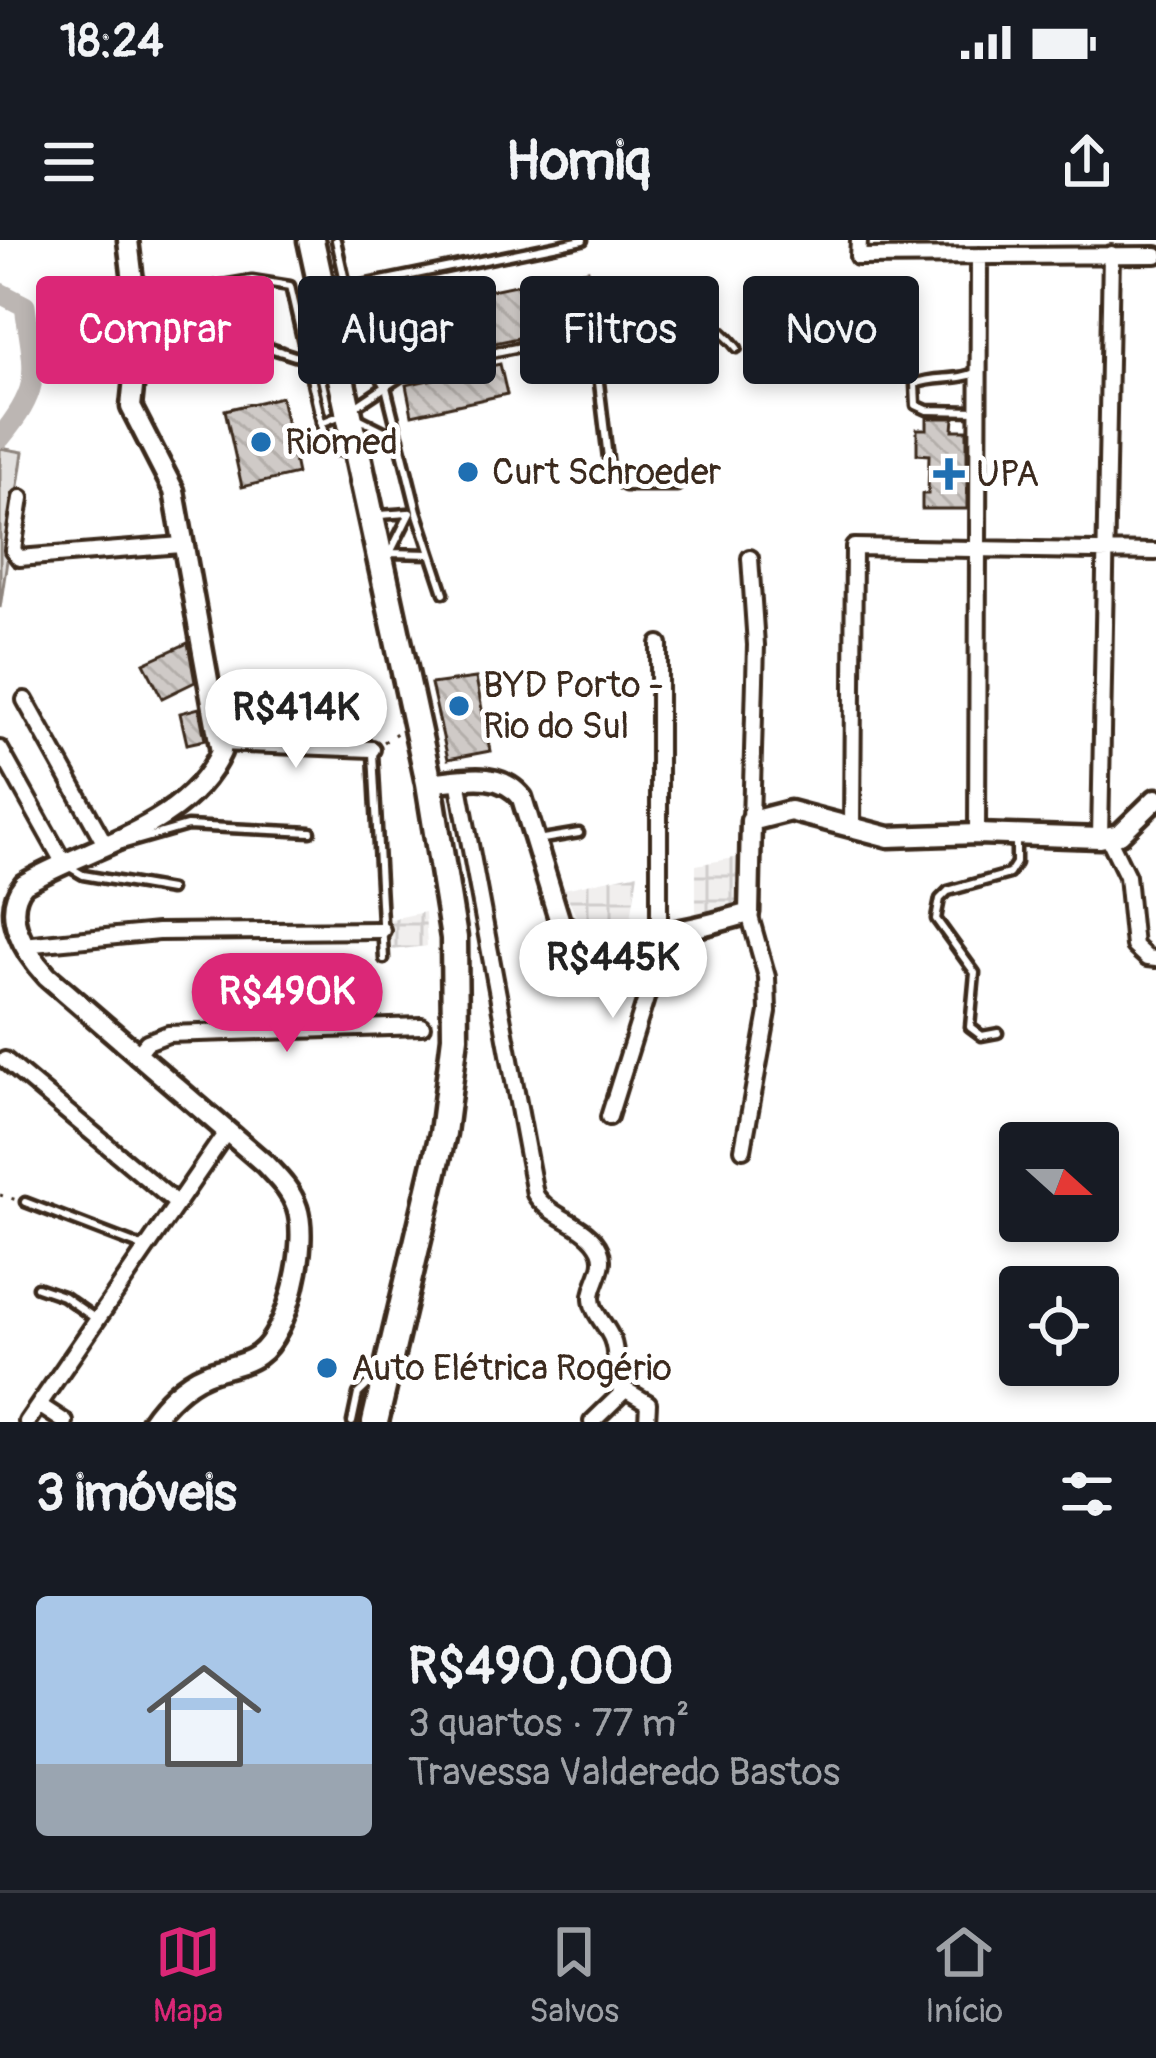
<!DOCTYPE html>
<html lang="pt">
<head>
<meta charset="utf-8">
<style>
  body { margin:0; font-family:Pangolin,sans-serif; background:#20242c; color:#f1f3f6; height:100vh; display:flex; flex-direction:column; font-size:45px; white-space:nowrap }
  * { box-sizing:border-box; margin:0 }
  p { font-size:39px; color:#9ea1a6 }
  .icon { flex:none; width:66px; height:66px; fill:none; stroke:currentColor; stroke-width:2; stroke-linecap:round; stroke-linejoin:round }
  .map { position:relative; height:1182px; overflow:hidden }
  .side { display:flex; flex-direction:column; background:#171b24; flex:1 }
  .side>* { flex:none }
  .banner { position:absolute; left:36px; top:36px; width:1086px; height:108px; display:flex; gap:24px }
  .needle { width:78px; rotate:111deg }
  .controls { position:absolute; left:999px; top:882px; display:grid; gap:24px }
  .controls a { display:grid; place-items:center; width:120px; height:120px; border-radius:12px; background:#171b24; box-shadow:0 6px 18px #0003; font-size:60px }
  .price { position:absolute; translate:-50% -102px; padding:0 27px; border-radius:42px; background:#fff; color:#222; font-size:39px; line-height:78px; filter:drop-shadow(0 3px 6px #0008) }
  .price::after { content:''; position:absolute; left:50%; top:72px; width:36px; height:27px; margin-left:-18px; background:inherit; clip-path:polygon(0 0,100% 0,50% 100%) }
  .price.active { background:#db2777; color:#fff }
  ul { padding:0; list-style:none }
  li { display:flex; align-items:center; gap:36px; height:300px; padding:0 36px }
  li+li { border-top:3px solid #363941 }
  li span { display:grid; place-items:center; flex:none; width:336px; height:240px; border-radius:12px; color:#555 }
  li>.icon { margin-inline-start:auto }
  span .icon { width:144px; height:144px; fill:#fffc; stroke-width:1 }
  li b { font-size:51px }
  h2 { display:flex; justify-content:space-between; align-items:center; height:144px; padding:0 36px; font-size:51px }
  .pill { padding:0 42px; border-radius:12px; background:#171b24; box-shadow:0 6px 18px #0003; font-size:42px; line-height:108px }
  .pill.active { background:#db2777; color:#fff }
  .status { display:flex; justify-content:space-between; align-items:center; height:84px; padding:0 60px; background:#171b24; direction:ltr }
  .status svg { height:33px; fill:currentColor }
  header { display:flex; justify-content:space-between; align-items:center; height:156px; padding:0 36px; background:#171b24; font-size:54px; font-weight:800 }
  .dock { display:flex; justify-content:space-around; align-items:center; height:168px; border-top:3px solid #363941; background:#171b24; font-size:33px; color:#9ea1a6 }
  .dock a { display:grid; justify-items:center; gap:6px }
  .dock .active { color:#db2777 }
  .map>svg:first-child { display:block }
  .industrial { fill:url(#industrial-grid) }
  .green { fill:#e2e0de; stroke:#8e857e; stroke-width:3 }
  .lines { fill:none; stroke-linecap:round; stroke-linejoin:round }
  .river { stroke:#bcb6b3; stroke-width:21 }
  .building { fill:url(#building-back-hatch); stroke:#3b2a1e; stroke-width:3 }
  .lane-casing { stroke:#3b2a1e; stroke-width:15 }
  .street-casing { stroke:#3b2a1e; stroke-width:22 }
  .secondary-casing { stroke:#3b2a1e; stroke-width:27 }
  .highway-casing { stroke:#3b2a1e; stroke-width:33 }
  .path { stroke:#3b2a1e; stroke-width:3; stroke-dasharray:3 9; stroke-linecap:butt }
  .lane { stroke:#fff; stroke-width:6 }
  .street { stroke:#fff; stroke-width:14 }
  .secondary { stroke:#fff; stroke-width:18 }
  .highway { stroke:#fff; stroke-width:24 }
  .poi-dot { fill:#1f6fb2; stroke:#fff; stroke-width:4.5 }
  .labels { text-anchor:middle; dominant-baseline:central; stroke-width:10; stroke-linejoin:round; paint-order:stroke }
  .poi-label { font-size:36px; fill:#3b2a1e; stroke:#fff; text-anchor:start }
</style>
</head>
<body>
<div class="status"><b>18:24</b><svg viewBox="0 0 49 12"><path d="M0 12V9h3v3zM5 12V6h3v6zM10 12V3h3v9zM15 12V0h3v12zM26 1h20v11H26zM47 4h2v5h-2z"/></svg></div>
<header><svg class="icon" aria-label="menu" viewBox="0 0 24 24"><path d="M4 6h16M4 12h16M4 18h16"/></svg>Homiq<svg class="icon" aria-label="share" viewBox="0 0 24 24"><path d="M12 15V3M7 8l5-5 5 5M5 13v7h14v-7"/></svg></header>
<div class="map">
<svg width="1156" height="1182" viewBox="0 0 1156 1182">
  <defs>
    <pattern id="industrial-grid" width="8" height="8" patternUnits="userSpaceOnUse" patternTransform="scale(3)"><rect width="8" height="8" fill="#f1efee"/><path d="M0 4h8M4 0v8" fill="none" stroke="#d0cdcc"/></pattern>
    <pattern id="building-back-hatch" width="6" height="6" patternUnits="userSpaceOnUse" patternTransform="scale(3)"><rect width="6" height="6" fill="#cfcac7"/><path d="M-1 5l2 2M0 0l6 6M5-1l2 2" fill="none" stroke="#b3aeaa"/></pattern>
  </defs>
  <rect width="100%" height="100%" fill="#fff"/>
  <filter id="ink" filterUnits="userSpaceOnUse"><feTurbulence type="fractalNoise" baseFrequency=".00833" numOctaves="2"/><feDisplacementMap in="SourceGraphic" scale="24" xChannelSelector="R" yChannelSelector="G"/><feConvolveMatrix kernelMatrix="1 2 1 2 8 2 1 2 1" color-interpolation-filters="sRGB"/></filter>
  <g filter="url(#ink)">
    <path class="industrial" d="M745,616L744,663L696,678V625Z
      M638,633L630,685L612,689L578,680L564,649Z
      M425,672L427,706L392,710L391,679Z"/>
    <path class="green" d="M0,208L23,212L0,368Z"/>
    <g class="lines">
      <path class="river" d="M0,53L25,66C34,131 44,145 0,198"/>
    </g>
    <path class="building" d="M588,30L598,81L400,123L390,71Z
      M500,124L507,154L412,175L406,145Z
      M281,157L297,234L242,247L225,170Z
      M927,178H954L953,190H967V269H922V254H928L929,215L917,214V189H927Z
      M188,403L195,442L162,458L144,423Z
      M476,438L490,511L448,519L431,444Z
      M199,468L205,500L187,504L180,473Z"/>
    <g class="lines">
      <defs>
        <path id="lane" d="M336,0L357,95L386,147L417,271L444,353
          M211,47L252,40L290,46L326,203L334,211L349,210
          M347,48L583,0
          M593,92L610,235L625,246H677
          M218,102L260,105L301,118L314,106L319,76
          M977,132C957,142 935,135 915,144L916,165L927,170L978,171
          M355,167L406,133L423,127L671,76C702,78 717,83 737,108
          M360,179L396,197
          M321,183L344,174
          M362,208L399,198
          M380,275L408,273
          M390,313L430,314
          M389,315L410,273
          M373,513L384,719
          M537,600L579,593
          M121,605L187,586L311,592
          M66,625L83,635L170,650
          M998,793L982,796L970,787L975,733L936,679L940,659L948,651L1009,634L1016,623V599
          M25,962L145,1008
          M37,1047L63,1056L96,1079
          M352,1182L358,1154L377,1136"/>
        <path id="street" d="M859,1L858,17L1156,15
          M21,258L13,310L19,318L181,305
          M750,318L756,405L751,581
          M25,460L105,604
          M221,503L372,509
          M0,509L63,622
          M458,540L535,954C550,979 588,983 600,1010C607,1026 594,1040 592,1056C591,1072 606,1084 612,1099C618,1114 614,1131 619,1146L648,1163L647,1182
          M852,588L854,307L1156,312
          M977,594L979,16
          M1108,597L1127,636L1134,706L1147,718L1156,719
          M1100,598L1111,14
          M23,705L158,692L382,690
          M136,816L147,802L168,794L422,786
          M5,820L176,963
          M609,877L654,733L659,693V404
          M743,909L768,772L767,737L749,673
          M39,1165L65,1182
          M27,1182L227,891
          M592,1182L624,1151"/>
        <path id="secondary" d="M128,0L139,90L131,167L174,251L221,512C186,589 90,605 24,644C0,673 25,712 47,736L265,924C278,938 291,950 297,968C309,1003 289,1093 258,1115C243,1126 223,1127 206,1134C184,1143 164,1163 151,1182
          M429,543C461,540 500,529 522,558L560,682C594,716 706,686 749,673L751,581L790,571L889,597L977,594L1100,598L1120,594L1156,559"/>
        <path id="highway" d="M311,0L429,543L454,698L455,797L443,893L375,1182"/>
      </defs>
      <use href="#lane" class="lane-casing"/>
      <use href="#street" class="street-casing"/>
      <use href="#secondary" class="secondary-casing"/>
      <use href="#highway" class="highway-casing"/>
      <path class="path" d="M384,502L401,490
        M0,955L17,960"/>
      <use href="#lane" class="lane"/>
      <use href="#street" class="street"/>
      <use href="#secondary" class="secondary"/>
      <use href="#highway" class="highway"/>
    </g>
  </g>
  <g class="poi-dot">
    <circle cx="261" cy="202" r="12"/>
    <circle cx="468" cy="232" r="12"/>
    <path d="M943 216h12v12h12v12h-12v12h-12v-12h-12v-12h12z"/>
    <circle cx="459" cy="466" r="12"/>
    <circle cx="327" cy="1128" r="12"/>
  </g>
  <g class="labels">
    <g class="poi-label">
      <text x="285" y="202">Riomed</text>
      <text x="492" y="232">Curt Schroeder</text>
      <text x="976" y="234">UPA</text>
      <text x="483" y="445">BYD Porto -<tspan x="483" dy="41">Rio do Sul</tspan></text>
      <text x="351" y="1128">Auto Elétrica Rogério</text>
    </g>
  </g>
</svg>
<div class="controls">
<a><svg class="needle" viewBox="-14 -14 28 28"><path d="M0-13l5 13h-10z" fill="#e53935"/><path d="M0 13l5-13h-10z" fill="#9ea1a6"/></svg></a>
<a><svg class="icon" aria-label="locate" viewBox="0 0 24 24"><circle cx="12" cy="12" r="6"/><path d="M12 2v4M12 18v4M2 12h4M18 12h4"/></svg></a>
</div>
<b class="price" style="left:296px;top:531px">R$414K</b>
<b class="price" style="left:613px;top:781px">R$445K</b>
<b class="price active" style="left:287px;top:815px">R$490K</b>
<div class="banner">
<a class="pill active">Comprar</a>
<a class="pill">Alugar</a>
<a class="pill">Filtros</a>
<a class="pill">Novo</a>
</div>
</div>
<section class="side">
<h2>3 imóveis<svg class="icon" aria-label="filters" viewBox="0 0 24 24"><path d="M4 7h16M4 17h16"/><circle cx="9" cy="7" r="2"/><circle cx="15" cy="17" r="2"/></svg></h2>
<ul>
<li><span style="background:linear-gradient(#a9c7e8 70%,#9aa5b1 0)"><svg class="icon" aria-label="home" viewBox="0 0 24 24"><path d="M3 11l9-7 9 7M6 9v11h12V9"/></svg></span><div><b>R$490,000</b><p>3 quartos · 77 m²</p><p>Travessa Valderedo Bastos</p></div></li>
</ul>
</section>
<nav class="dock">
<a class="active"><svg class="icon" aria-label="map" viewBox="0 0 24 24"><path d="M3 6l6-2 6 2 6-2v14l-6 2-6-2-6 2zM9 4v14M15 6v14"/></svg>Mapa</a>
<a><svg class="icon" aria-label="saved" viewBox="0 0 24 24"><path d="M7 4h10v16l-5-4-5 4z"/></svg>Salvos</a>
<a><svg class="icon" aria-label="home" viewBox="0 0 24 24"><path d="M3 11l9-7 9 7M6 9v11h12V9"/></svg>Início</a>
</nav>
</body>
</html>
